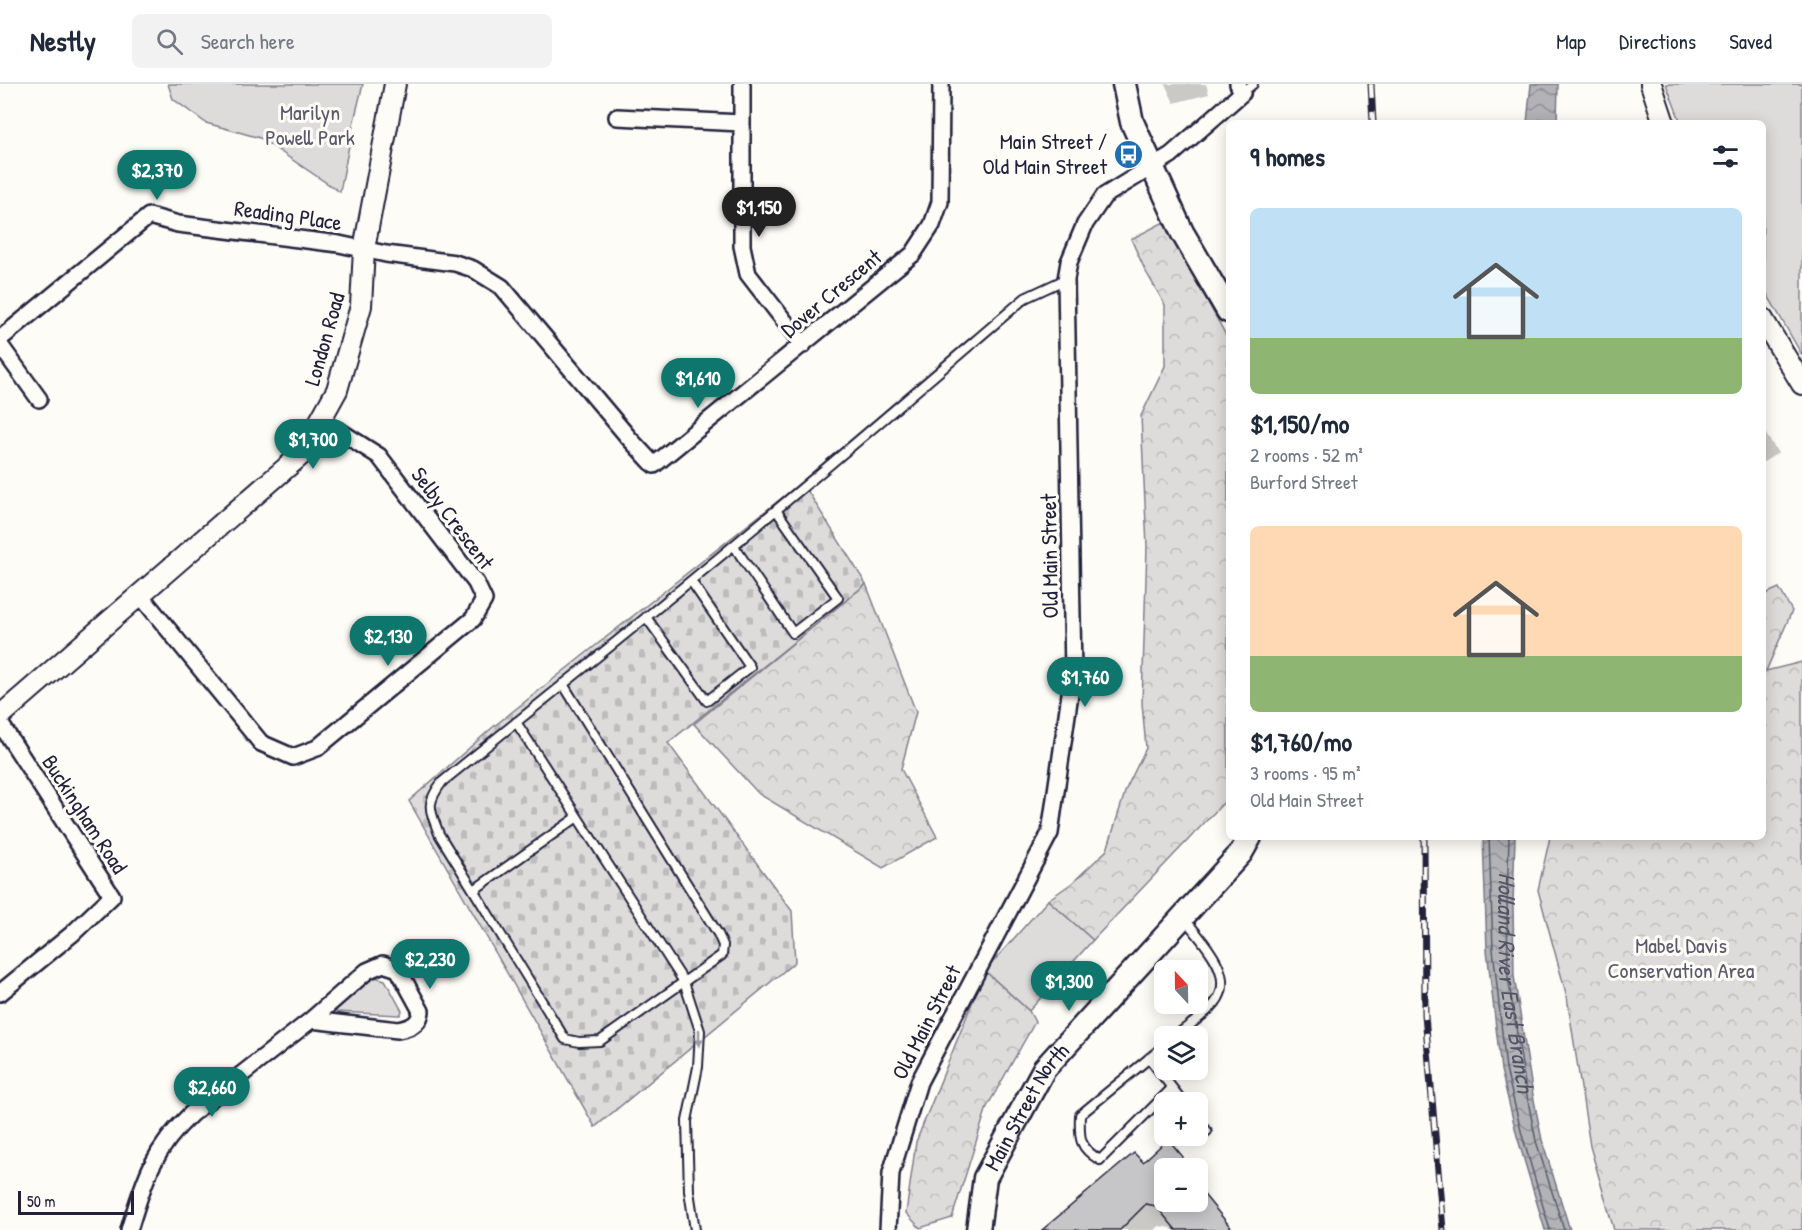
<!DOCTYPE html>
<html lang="en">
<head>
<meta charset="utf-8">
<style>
  body { margin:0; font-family:"Patrick Hand",sans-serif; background:#f2f2f3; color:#1f2937; height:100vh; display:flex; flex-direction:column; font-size:22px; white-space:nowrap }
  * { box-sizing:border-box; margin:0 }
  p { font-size:20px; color:#747a83 }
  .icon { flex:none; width:33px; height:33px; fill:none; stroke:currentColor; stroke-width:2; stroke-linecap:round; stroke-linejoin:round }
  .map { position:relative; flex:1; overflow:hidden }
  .drawer { position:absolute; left:1226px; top:36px; width:540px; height:720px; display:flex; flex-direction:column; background:#fff; border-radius:9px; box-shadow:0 3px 15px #0003 }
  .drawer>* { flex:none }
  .needle { width:39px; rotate:338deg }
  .buttons { position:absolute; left:1154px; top:876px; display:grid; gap:12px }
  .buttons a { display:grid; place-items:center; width:54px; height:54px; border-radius:9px; background:#fff; box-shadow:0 3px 15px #0003; font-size:30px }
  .scale { position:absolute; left:18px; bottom:15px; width:116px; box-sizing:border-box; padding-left:6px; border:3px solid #22223b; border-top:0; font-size:16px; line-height:21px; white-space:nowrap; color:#22223b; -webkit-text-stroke:4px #fdfcf7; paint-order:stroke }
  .price { position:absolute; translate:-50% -51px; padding:0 14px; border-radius:21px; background:#0f766e; color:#fff; font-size:20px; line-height:39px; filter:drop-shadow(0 2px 3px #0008) }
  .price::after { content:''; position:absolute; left:50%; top:36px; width:18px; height:14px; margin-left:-9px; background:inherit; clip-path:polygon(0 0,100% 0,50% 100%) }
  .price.active { background:#222; color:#fff }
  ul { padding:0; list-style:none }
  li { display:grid; align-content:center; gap:12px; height:318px; padding:0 24px }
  li span { display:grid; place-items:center; height:186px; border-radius:9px; color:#555 }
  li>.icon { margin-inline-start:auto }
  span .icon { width:108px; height:108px; fill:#fffc; stroke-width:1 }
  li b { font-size:26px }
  h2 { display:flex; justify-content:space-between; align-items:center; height:72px; padding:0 24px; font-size:26px }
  header { display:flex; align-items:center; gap:36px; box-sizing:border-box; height:84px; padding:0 30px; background:#fff; border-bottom:2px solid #e0e1e3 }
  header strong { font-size:28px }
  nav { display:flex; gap:33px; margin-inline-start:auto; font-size:21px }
  .search { width:420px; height:54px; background:#f2f2f3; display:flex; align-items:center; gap:15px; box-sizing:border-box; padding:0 21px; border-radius:9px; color:#747a83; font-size:22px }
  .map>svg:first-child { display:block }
  .green { fill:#dddcdb; stroke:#807f8b; stroke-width:1.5 }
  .forest { fill:url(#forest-crowns); stroke:#807f8b; stroke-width:1.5 }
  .cemetery { fill:url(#cemetery-stones); stroke:#807f8b; stroke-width:1.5 }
  .water { fill:url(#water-waves); stroke:#787885; stroke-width:1.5 }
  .shadow { fill:#0003 }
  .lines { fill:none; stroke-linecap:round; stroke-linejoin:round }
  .shore { stroke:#5c5c6d; stroke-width:1.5 }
  .building { fill:#c6c6c8; stroke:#22223b; stroke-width:1.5 }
  .service-casing { stroke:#22223b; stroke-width:12 }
  .minor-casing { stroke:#22223b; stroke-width:20 }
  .tertiary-casing { stroke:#22223b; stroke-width:24 }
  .secondary-casing { stroke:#22223b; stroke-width:27 }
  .service { stroke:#fdfcf7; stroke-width:8 }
  .minor { stroke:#fdfcf7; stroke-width:15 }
  .tertiary { stroke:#fdfcf7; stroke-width:20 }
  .secondary { stroke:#fdfcf7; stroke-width:22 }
  .rail-casing { stroke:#22223b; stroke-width:7 }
  .rail { stroke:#fdfcf7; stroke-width:4.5; stroke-dasharray:14; stroke-linecap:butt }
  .oneway { fill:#9a9aa2 }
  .labels { text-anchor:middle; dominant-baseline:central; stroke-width:6; stroke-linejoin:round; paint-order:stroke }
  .park-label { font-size:22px; fill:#5a5a6b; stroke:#fdfcf7 }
  .poi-label { font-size:22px; fill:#22223b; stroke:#fdfcf7; text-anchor:end }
  .street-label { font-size:22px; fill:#22223b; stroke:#fdfcf7 }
  .water-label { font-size:24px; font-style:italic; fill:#545466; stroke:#fdfcf7 }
</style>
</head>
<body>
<header>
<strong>Nestly</strong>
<div class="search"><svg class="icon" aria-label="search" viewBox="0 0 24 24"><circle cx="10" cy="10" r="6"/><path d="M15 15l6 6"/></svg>Search here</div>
<nav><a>Map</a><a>Directions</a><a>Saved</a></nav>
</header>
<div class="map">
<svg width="1802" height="1146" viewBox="0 0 1802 1146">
  <defs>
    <pattern id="forest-crowns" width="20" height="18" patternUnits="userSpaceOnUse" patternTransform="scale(1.5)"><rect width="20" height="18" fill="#dddcdb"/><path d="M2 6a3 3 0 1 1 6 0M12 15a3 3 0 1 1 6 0" fill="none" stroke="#bdbcbd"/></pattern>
    <pattern id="cemetery-stones" width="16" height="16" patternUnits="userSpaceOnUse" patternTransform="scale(1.5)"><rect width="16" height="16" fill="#dddcdb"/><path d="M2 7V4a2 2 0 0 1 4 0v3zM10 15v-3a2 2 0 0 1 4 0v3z" fill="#bdbcbd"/></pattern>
    <pattern id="water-waves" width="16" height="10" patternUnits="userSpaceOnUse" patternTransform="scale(1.5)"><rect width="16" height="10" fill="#b2b2b7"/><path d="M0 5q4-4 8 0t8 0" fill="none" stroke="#909096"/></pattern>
  </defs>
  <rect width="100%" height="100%" fill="#fdfcf7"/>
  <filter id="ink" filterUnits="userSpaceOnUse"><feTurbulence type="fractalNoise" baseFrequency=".0167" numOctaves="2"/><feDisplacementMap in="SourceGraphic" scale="12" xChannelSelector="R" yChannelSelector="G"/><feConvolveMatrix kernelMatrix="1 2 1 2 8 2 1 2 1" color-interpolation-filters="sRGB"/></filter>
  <g filter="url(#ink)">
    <path class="green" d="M168,0H363L353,41L340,108L260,54L206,39L173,15Z
      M1666,0H1802V271L1763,203L1762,39H1681Z
      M1048,816L1093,856L1029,927L985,887Z
      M375,893L385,896L402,927L400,931L336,928L335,924Z"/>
    <path class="forest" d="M1164,138L1228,255V714L1093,856L1048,816L1072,799L1107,766L1126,705L1146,664L1142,619L1147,463L1141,332L1165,282V221L1145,186L1131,155Z
      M866,500L916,628L901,685L937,753L883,784L759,710L694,640Z
      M1779,504L1792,527L1766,587L1802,578V1146H1614L1590,1062L1567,913L1538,806L1550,753H1762L1763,511Z
      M985,887L1029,927L1035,938L987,1023L952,1134L920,1144L906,1129L916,1058Z"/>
    <path class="cemetery" d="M802,398L866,500L668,659L792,827L795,878L595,1043L409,717L493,643Z"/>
    <path class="water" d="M1531,0H1558L1557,39H1527Z
      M1483,753H1515L1513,820L1514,892L1533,1011L1542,1056L1570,1146H1545L1517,1052L1501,986L1487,866Z"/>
    <path class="shadow" d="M1165,0H1206L1209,10L1174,19Z
      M1762,344L1778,369L1762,379Z
      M1168,1058L1188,1084H1164V1118H1197V1105L1231,1146H1173L1171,1144L1159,1142L1154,1146H1044L1143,1080Z"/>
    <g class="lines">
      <g class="shore">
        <path d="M1489,753L1493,865L1506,985L1522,1051L1550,1146"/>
        <path id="s1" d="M1509,753L1507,820L1508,893L1527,1012L1536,1057L1564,1146"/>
      </g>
    </g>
    <path class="building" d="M1168,1055L1183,1073L1177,1079L1182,1084H1164V1118H1197V1102L1233,1146H1176L1156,1122L1146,1120L1120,1146H1042L1134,1069L1143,1078Z"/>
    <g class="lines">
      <defs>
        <path id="service" d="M1242,9L1253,0
          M734,462L793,549L838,514L776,426
          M646,533L707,617L750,583L691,497
          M563,600L718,850L723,861L722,871L600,957L579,958L565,955L439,750C430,725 425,721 442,698C540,619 638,541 734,461C832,380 928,297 1025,214L1066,195
          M516,638L684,898L700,947L698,983L687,1037L689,1107L695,1146
          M474,806L576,734
          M1175,952C1188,942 1204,932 1215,919C1238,891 1200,855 1184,834
          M1164,962L1080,1031C1079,1054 1079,1064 1100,1076L1171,1005
          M1149,974L1183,1018
          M1194,1057L1207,1047L1197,1035"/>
        <path id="minor" d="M742,0V162L748,190L803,261
          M617,33L742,39
          M0,255L149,132L178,140L339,160L386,170L455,179L473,185L502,203L629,354L654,381L913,170L932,141L940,118L941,0
          M0,261L39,315
          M141,512L261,659L293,673L317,664L473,535L484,516L476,499L379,372L341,348L319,340
          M0,639L112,812L72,850L0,909
          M129,1146C144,1097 152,1067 191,1030L311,936L367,887L383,880L398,885L421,927C420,940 410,944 398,946L311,936
          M888,1146L891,1089L919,998L1050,749L1073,589L1066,195L1069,178L1085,140L1104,112L1171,71L1242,9L1238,0"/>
        <path id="tertiary" d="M1651,0L1664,39
          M1762,234L1802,300
          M0,632L301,371L337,306L361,222L364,165L395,0"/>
        <g id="secondary">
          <path d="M1124,0L1132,38L1182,148L1228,227"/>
          <path id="s2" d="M978,1146L985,1094L1044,985L1241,769L1250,753"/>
        </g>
      </defs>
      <use href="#service" class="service-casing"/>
      <use href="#minor" class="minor-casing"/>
      <use href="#tertiary" class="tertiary-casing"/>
      <use href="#secondary" class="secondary-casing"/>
      <use href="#service" class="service"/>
      <use href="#minor" class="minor"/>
      <use href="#tertiary" class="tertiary"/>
      <use href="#secondary" class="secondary"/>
      <defs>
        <path id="rail" d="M1371,0L1373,39
          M1424,753L1425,931L1443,1146"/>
      </defs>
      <use href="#rail" class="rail-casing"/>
      <use href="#rail" class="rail"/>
    </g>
    <defs><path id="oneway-solid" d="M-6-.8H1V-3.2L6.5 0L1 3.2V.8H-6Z" transform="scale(1.5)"/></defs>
    <use class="oneway" href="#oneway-solid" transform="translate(699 954) rotate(90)"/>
  </g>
  <defs>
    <symbol id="bus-disc" viewBox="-11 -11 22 22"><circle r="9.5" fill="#1f6fb2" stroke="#fdfcf7"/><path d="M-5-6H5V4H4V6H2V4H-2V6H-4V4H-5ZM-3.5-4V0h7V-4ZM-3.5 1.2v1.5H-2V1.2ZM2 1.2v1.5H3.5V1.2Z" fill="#fff"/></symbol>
  </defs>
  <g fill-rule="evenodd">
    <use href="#bus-disc" x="1112" y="54" width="33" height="33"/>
  </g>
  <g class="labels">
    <g class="park-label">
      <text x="310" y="28">Marilyn<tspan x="310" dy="25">Powell Park</tspan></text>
      <text x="1681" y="861">Mabel Davis<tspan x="1681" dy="25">Conservation Area</tspan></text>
    </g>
    <g class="poi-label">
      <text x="1107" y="57">Main Street /<tspan x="1107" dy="25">Old Main Street</tspan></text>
    </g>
    <g class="street-label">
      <text transform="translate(288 131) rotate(8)">Reading Place</text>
      <text transform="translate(831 209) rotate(-40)">Dover Crescent</text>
      <text transform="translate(324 255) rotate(-74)">London Road</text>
      <text transform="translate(453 434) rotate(53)">Selby Crescent</text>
      <text transform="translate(1049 472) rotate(-91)">Old Main Street</text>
      <text transform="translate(85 730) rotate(57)">Buckingham Road</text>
      <text transform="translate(926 938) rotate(-63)">Old Main Street</text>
      <text stroke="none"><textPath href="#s2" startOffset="135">Main Street North</textPath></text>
    </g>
    <g class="water-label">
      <text stroke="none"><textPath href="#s1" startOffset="146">Holland River East Branch</textPath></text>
    </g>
  </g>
</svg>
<div class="buttons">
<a><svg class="needle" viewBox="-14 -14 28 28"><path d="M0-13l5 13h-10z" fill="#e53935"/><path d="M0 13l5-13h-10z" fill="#747a83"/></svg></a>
<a><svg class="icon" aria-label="layers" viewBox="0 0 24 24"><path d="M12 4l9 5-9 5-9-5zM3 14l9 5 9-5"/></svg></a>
<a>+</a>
<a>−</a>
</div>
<div class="scale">50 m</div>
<b class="price" style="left:157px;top:117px">$2,370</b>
<b class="price active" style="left:759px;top:154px">$1,150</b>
<b class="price" style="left:698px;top:325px">$1,610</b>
<b class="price" style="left:313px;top:386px">$1,700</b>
<b class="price" style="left:388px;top:583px">$2,130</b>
<b class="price" style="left:1085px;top:624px">$1,760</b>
<b class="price" style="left:430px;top:906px">$2,230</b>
<b class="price" style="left:1069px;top:928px">$1,300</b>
<b class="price" style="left:212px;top:1034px">$2,660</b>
<section class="drawer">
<h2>9 homes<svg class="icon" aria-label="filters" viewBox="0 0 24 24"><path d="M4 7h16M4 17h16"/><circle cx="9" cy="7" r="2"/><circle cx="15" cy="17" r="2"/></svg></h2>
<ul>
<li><span style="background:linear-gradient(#bfe0f5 70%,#8fb573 0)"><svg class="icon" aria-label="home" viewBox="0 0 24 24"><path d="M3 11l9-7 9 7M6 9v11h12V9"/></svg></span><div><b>$1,150/mo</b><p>2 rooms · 52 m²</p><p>Burford Street</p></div></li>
<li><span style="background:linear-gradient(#ffd9b3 70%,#8fb573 0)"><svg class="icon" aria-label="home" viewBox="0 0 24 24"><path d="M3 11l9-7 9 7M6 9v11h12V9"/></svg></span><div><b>$1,760/mo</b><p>3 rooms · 95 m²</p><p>Old Main Street</p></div></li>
</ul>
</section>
</div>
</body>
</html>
